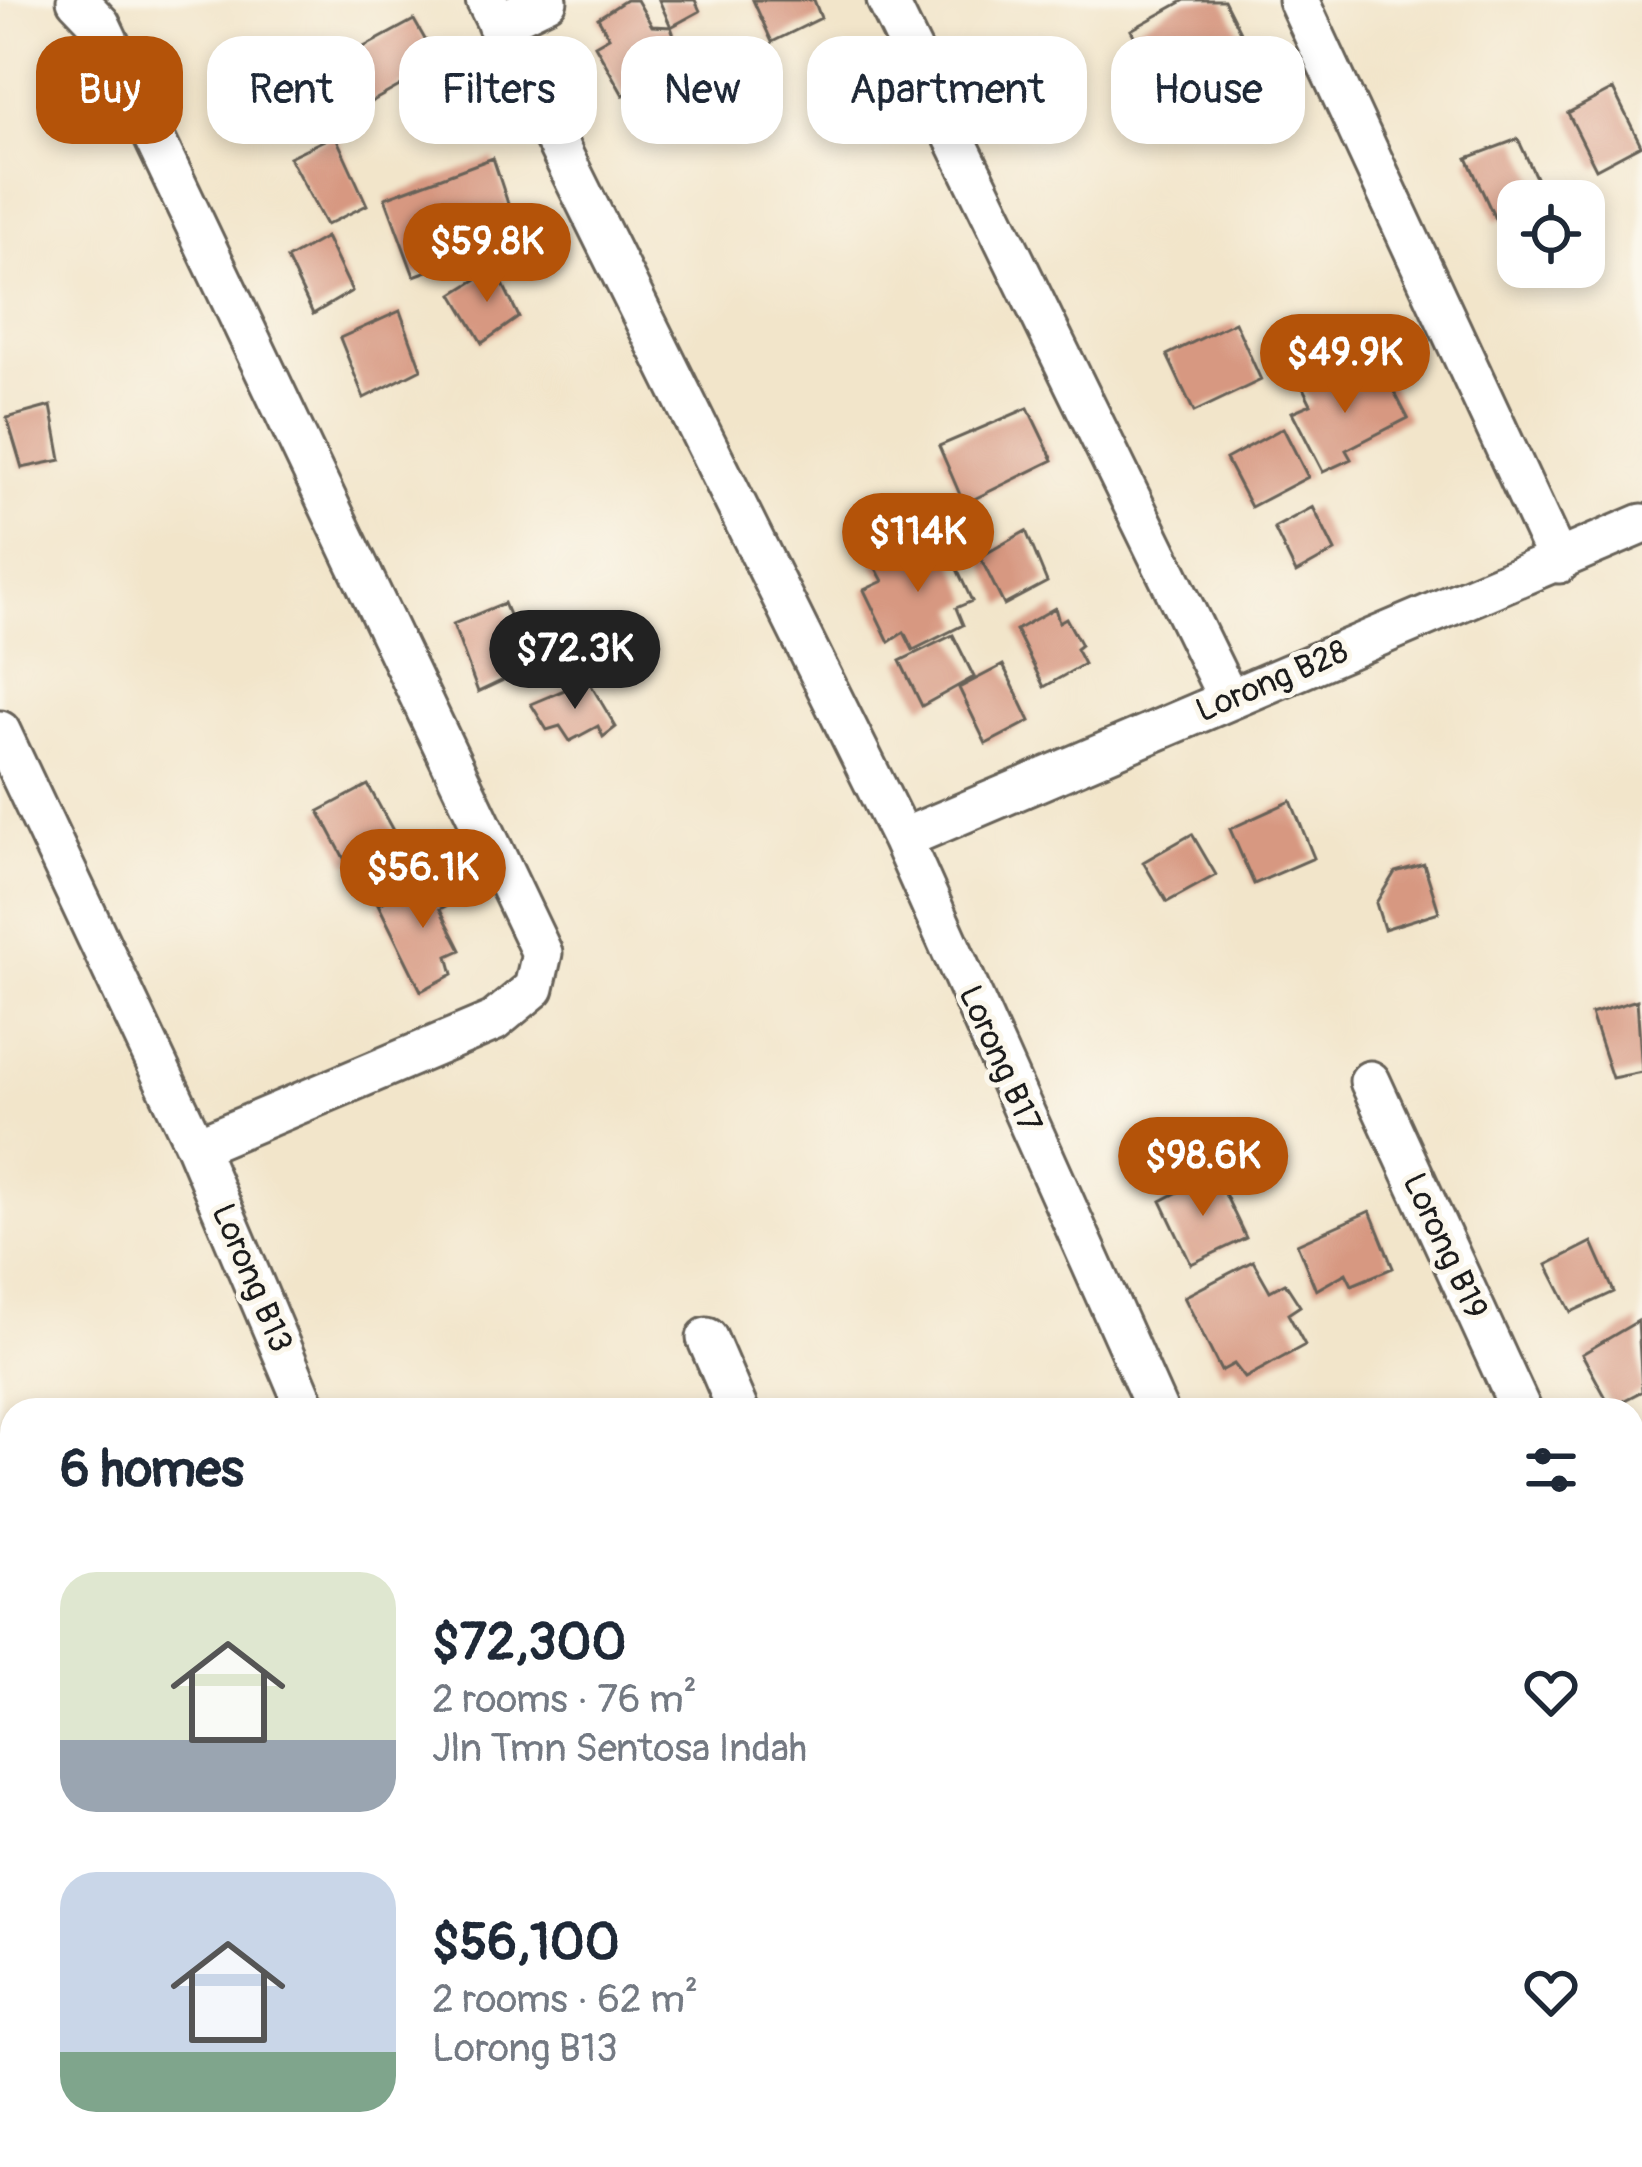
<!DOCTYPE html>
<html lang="en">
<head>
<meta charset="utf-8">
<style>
  body { margin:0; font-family:Pangolin,sans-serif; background:#f6f6f7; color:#1f2937; height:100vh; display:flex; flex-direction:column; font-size:45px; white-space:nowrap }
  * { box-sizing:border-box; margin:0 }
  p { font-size:39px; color:#747a83 }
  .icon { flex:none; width:66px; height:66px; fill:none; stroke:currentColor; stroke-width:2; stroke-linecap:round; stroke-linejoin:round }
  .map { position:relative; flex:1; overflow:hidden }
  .panel { position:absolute; left:0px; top:1398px; width:1644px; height:771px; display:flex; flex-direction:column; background:#fff; border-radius:36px 36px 0 0; box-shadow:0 6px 18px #0003 }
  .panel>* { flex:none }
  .guide { position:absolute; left:36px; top:36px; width:1572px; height:108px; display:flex; gap:24px }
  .fabs { position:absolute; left:1497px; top:180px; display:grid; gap:24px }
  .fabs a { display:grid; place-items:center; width:108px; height:108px; border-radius:24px; background:#fff; box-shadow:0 6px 18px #0003; font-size:60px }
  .price { position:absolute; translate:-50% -102px; padding:0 27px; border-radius:42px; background:#b45309; color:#fff; font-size:39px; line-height:78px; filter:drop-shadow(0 3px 6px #0008) }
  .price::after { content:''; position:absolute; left:50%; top:72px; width:36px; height:27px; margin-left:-18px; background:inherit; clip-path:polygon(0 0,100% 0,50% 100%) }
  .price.current { background:#222; color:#fff }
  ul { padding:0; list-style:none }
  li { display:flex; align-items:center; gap:36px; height:300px; padding:0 60px }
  li span { display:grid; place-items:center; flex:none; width:336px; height:240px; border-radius:36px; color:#555 }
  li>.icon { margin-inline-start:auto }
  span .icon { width:144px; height:144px; fill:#fffc; stroke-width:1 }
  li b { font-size:51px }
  h2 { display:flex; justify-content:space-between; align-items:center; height:144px; padding:0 60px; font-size:51px }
  .chip { padding:0 42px; border-radius:36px; background:#fff; box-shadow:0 6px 18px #0003; font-size:42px; line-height:108px }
  .chip.current { background:#b45309; color:#fff }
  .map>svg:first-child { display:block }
  .building { fill:#d79881 }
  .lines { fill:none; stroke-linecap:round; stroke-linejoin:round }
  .street-casing { stroke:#676259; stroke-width:45 }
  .street { stroke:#fff; stroke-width:39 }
  .labels { text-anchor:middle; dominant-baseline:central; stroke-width:10; stroke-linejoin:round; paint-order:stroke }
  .street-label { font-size:33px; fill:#1c1c1c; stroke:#fbf7ec }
</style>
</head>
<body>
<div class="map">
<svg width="1642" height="2167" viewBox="0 0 1642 2167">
  <rect width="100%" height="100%" fill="#fbf7ec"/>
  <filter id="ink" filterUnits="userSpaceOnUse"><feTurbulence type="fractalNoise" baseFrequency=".00833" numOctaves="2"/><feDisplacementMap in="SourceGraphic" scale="24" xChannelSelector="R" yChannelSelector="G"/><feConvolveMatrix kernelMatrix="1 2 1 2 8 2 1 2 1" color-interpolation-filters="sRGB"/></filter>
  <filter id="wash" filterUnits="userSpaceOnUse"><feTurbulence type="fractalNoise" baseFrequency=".004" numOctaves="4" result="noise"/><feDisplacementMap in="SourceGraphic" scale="48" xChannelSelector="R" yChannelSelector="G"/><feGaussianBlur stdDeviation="2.7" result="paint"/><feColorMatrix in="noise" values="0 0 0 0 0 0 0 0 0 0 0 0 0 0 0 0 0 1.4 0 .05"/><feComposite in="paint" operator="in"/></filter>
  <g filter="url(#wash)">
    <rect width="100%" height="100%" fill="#f2e5ca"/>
    <g id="blocks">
      <path class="building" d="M626,0H637L652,26L671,27L687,72L674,75L680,94L642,109L634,90L623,95L595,45L609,37L598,18Z
        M659,0H695L700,11L671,27Z
        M753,0H814L821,18L772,42Z
        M1185,0H1224L1240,32L1158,79L1131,30Z
        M414,20L439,64L362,107L340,60Z
        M1613,89L1641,145L1596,169L1568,113Z
        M335,135L367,205L326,225L289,157Z
        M1518,139L1546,199L1518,201V211L1496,221L1467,158Z
        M493,158L519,237L414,276L385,198Z
        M326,237L352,291L313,314L287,259Z
        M495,268L519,317L482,343L453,294Z
        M400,311L421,369L364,398L340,338Z
        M1235,322L1261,380L1194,412L1167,355Z
        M1327,368L1341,394L1385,374L1408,418L1346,450L1351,459L1323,472L1292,412L1311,404L1301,384Z
        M51,406L61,460L22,468L7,418Z
        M1028,408L1053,460L964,504L939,446Z
        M1283,428L1308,477L1251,507L1226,459Z
        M1313,507L1335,551L1296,573L1274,528Z
        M1026,531L1047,582L1004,605L980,557Z
        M922,540L932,558L948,550L972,601L956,608L963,625L913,650L904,632L889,642L864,590L883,581L873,563Z
        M504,603L531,667L478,692L453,624Z
        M1055,608L1059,622L1066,618L1081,645L1076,649L1084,664L1044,687L1016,630Z
        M953,635L974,677L922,706L900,661Z
        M1003,665L1030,721L986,744L959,688Z
        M588,680L616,727L603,737L598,726L570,741L560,726L547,730L531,704Z
        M368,785L397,838L347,864L319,811Z
        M1291,801L1314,858L1254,884L1230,829Z
        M1192,834L1216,875L1167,902L1143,862Z
        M1424,864L1439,912L1384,929L1376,903L1395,872Z
        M441,877L453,902L440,909L461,950L448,956L453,974L421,991L378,904Z
        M1637,1000L1642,1072L1612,1078L1591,1014Z
        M1215,1173L1246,1238L1191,1264L1161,1201Z
        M1370,1211L1393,1268L1352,1285L1346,1273L1316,1290L1297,1244Z
        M1592,1242L1614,1292L1571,1312L1547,1265Z
        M1253,1261L1270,1291L1285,1283L1300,1306L1288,1314L1305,1345L1245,1378L1234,1364L1221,1371L1184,1297Z
        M1638,1321L1642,1391L1611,1407L1582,1354Z"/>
    </g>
  </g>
  <g filter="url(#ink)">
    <use href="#blocks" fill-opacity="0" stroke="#676259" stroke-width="3"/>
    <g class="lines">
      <defs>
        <path id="street" d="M77,0L100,24L542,953L534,988L494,1021L196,1147
          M486,0L902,839L1157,1410
          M887,0L1228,698
          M1298,0L1559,563
          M497,24L547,0
          M0,731L196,1147L307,1410
          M902,839L1642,524
          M1370,1081L1521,1410
          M707,1338L738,1410
          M1632,1499L1642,1495
          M1632,1954L1642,1977
          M327,2157L331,2167
          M690,2157L694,2167
          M1038,2157L1042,2167
          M1368,2157L1372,2167
          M67,2167L90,2157"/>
      </defs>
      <use href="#street" class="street-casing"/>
      <use href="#street" class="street"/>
    </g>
  </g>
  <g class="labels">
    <g class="street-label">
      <text transform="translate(1272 681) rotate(-23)">Lorong B28</text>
      <text transform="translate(1000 1059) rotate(66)">Lorong B17</text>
      <text transform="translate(1445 1246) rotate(65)">Lorong B19</text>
      <text transform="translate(252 1278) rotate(67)">Lorong B13</text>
    </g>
  </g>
</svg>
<div class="fabs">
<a><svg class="icon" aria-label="locate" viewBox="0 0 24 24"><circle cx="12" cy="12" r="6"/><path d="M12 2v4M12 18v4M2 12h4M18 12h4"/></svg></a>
</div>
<b class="price" style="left:487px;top:305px">$59.8K</b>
<b class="price" style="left:1345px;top:416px">$49.9K</b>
<b class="price" style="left:918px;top:595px">$114K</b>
<b class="price current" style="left:575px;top:712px">$72.3K</b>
<b class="price" style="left:423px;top:931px">$56.1K</b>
<b class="price" style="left:1203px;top:1219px">$98.6K</b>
<div class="guide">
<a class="chip current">Buy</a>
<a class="chip">Rent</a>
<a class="chip">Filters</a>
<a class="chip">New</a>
<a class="chip">Apartment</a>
<a class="chip">House</a>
</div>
<section class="panel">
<h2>6 homes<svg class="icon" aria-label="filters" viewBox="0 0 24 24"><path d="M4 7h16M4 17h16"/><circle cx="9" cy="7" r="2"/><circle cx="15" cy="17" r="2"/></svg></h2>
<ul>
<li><span style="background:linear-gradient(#dfe7d0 70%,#9aa5b1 0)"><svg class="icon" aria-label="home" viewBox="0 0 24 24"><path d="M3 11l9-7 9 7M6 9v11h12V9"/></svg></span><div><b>$72,300</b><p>2 rooms · 76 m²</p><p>Jln Tmn Sentosa Indah</p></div><svg class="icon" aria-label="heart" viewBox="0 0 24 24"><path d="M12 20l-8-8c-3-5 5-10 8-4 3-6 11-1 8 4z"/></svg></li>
<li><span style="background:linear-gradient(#c9d6e8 75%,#7fa58c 0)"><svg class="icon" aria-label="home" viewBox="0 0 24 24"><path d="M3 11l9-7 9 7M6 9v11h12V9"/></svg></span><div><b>$56,100</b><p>2 rooms · 62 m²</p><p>Lorong B13</p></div><svg class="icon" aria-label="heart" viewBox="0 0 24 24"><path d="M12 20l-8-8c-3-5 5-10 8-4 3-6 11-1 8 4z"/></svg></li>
</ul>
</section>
</div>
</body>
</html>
